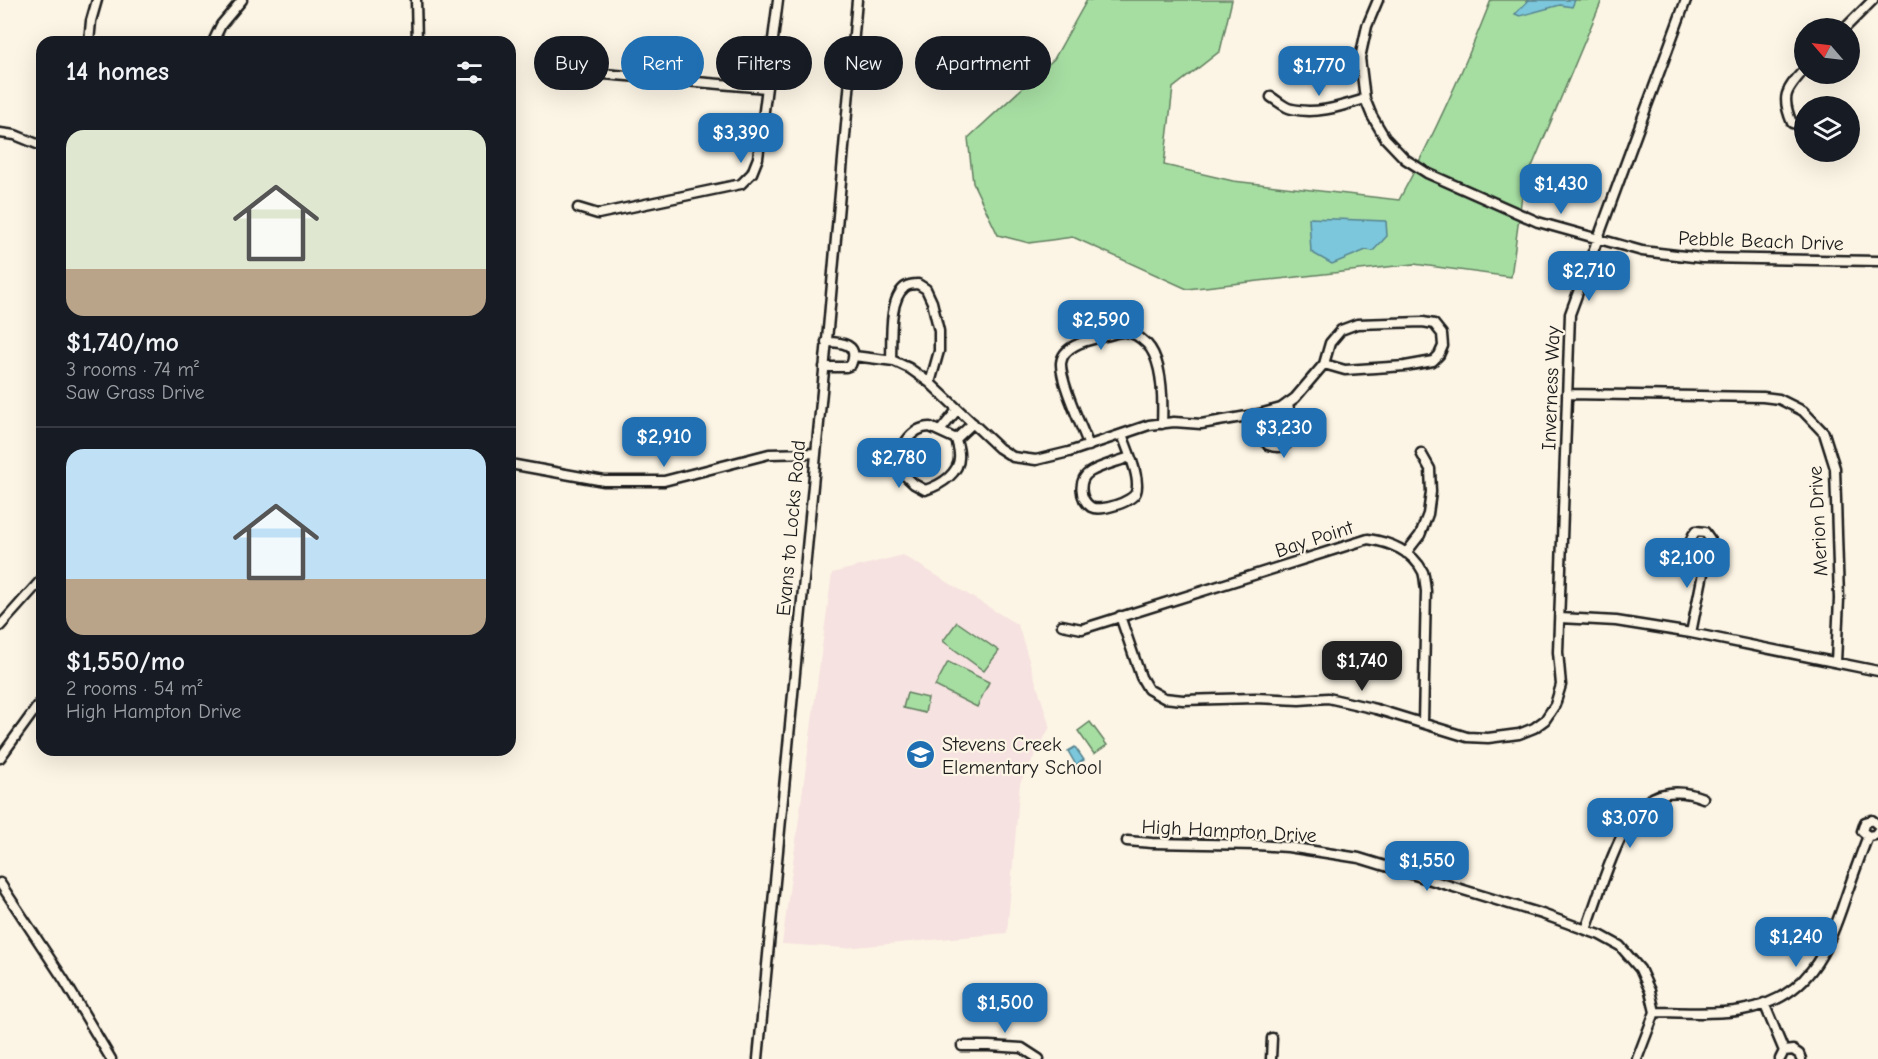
<!DOCTYPE html>
<html lang="en">
<head>
<meta charset="utf-8">
<style>
  body { margin:0; font-family:"Comic Neue",sans-serif; background:#242831; color:#f1f3f6; height:100vh; display:flex; flex-direction:column; font-size:22px; white-space:nowrap }
  * { box-sizing:border-box; margin:0 }
  p { font-size:20px; color:#9ea1a6 }
  .icon { flex:none; width:33px; height:33px; fill:none; stroke:currentColor; stroke-width:2; stroke-linecap:round; stroke-linejoin:round }
  .map { position:relative; flex:1; overflow:hidden }
  .sheet { position:absolute; left:36px; top:36px; width:480px; height:720px; display:flex; flex-direction:column; background:#171b24; border-radius:18px; box-shadow:0 6px 24px #0002 }
  .sheet>* { flex:none }
  .banner { position:absolute; left:534px; top:36px; width:570px; height:54px; display:flex; gap:12px }
  .needle { width:39px; rotate:298deg }
  .tools { position:absolute; left:1794px; top:18px; display:grid; gap:12px }
  .tools a { display:grid; place-items:center; width:66px; height:66px; border-radius:50%; background:#171b24; box-shadow:0 6px 24px #0002; font-size:30px }
  .price { position:absolute; translate:-50% -51px; padding:0 14px; border-radius:12px; background:#1f6fb2; color:#fff; font-size:20px; line-height:39px; filter:drop-shadow(0 2px 3px #0008) }
  .price::after { content:''; position:absolute; left:50%; top:36px; width:18px; height:14px; margin-left:-9px; background:inherit; clip-path:polygon(0 0,100% 0,50% 100%) }
  .price.current { background:#222; color:#fff }
  ul { padding:0; list-style:none }
  li { display:grid; align-content:center; gap:12px; height:318px; padding:0 30px }
  li+li { border-top:2px solid #363941 }
  li span { display:grid; place-items:center; height:186px; border-radius:18px; color:#555 }
  li>.icon { margin-inline-start:auto }
  span .icon { width:108px; height:108px; fill:#fffc; stroke-width:1 }
  li b { font-size:26px }
  h2 { display:flex; justify-content:space-between; align-items:center; height:72px; padding:0 30px; font-size:26px }
  .tag { padding:0 21px; border-radius:27px; background:#171b24; box-shadow:0 6px 24px #0002; font-size:21px; line-height:54px }
  .tag.current { background:#1f6fb2; color:#fff }
  .map>svg:first-child { display:block }
  .built { fill:#f6e2e0 }
  .green { fill:#a6dea2; stroke:#617d5f; stroke-width:1.5 }
  .water { fill:#7cc7dc; stroke:#56838f; stroke-width:1.5 }
  .lines { fill:none; stroke-linecap:round; stroke-linejoin:round }
  .minor-casing { stroke:#1c1c1c; stroke-width:13 }
  .minor { stroke:#fcf5e5; stroke-width:8 }
  .labels { text-anchor:middle; dominant-baseline:central; stroke-width:4.5; stroke-linejoin:round; paint-order:stroke }
  .street-label { font-size:20px; fill:#1c1c1c; stroke:#fcf5e5 }
  .poi-label { font-size:20px; fill:#1c1c1c; stroke:#fcf5e5; text-anchor:start }
</style>
</head>
<body>
<div class="map">
<svg width="1878" height="1059" viewBox="0 0 1878 1059">
  <rect width="100%" height="100%" fill="#fcf5e5"/>
  <filter id="ink" filterUnits="userSpaceOnUse"><feTurbulence type="fractalNoise" baseFrequency=".0167" numOctaves="2"/><feDisplacementMap in="SourceGraphic" scale="12" xChannelSelector="R" yChannelSelector="G"/><feConvolveMatrix kernelMatrix="1 2 1 2 8 2 1 2 1" color-interpolation-filters="sRGB"/></filter>
  <g filter="url(#ink)">
    <path class="built" d="M903,555L1018,625L1050,727L1020,783L1007,933L845,948L782,944L832,573Z"/>
    <path class="green" d="M1087,0H1232L1220,51L1173,88L1164,165L1233,181L1399,200C1434,135 1464,69 1491,0H1602L1523,188L1511,277L1414,264L1187,289L1073,237L1029,243L998,235L973,183L968,138L1054,59Z
      M957,622L999,651L984,671L943,641Z
      M948,662L989,682L977,707L935,686Z
      M907,693L928,698L925,713L903,708Z
      M1090,722L1107,745L1094,754L1078,731Z"/>
    <path class="water" d="M1529,0H1575L1572,7L1560,5L1520,16L1515,14Z
      M1309,218L1386,221L1387,236L1373,251L1366,250L1332,264L1311,252Z
      M1075,747L1084,760L1076,765L1068,751Z"/>
    <g class="lines">
      <defs>
        <path id="minor" d="M416,0L417,42
          M1378,0L1367,26L1360,58L1365,99L1372,116L1385,138L1405,159L1427,173L1538,222L1642,251L1702,258L1878,261
          M1845,28L1873,0
          M89,42L91,21L97,0
          M213,42L221,25L242,0
          M1804,70C1785,91 1781,97 1792,123L1804,125
          M579,83L604,74L766,88
          M1271,97C1278,101 1285,108 1292,109C1316,115 1342,106 1365,99
          M0,133L15,135L42,146
          M578,208L598,214L741,184L752,173L758,158L778,0
          M854,356L894,361L909,368L930,383L999,448L1013,457L1036,460L1069,452L1149,425L1174,422L1201,424L1259,414L1281,408L1295,398L1324,364L1330,343L1341,330L1357,324L1423,322L1434,324L1442,334L1443,346L1439,355L1433,361L1405,366L1345,370L1324,364
          M891,360C892,341 888,300 905,287C908,285 914,284 918,284L926,289L932,302L939,331V351L930,383
          M824,367H846L851,365C860,344 842,342 826,342
          M1567,394L1763,397L1779,399L1803,411L1824,433L1835,468L1839,599L1836,662
          M1259,414L1262,437L1268,445C1299,456 1291,420 1288,403
          M940,431L957,410
          M1122,434C1127,449 1141,478 1136,492C1133,502 1100,512 1091,507C1079,499 1078,479 1090,472C1102,465 1117,462 1130,457
          M956,439L930,427C911,427 897,450 897,468L914,484L925,490C941,485 961,473 959,454C959,449 957,444 956,439L973,423
          M1089,446C1082,427 1060,382 1061,363C1063,344 1091,340 1105,336C1111,335 1117,332 1123,332C1132,331 1141,338 1147,344C1163,361 1163,402 1162,424
          M510,464L604,481H664L769,454L815,453
          M1406,553L1420,535L1428,514L1431,492L1430,469L1421,453
          M1120,616L1141,677L1148,689L1164,698L1183,700L1255,698L1299,700L1328,698L1376,709L1467,737L1488,738L1519,734L1534,728L1545,720L1555,705L1561,685L1558,652L1570,314L1686,0
          M1560,618L1616,621L1691,633L1878,671
          M1062,625L1082,629L1368,539C1389,542 1413,551 1423,572C1425,578 1425,585 1426,591L1423,722
          M0,626L42,579
          M1691,633L1710,539L1705,532L1696,531C1689,539 1689,546 1698,551L1707,549
          M0,758L42,700
          M1868,836L1862,831L1865,822L1872,820L1878,825
          M1868,836L1875,835L1878,831
          M1127,841L1152,843L1257,845L1288,847L1359,858L1542,914L1600,935L1620,946L1640,969L1650,991L1655,1012L1637,1059
          M0,883L64,980L111,1059
          M1586,930C1598,896 1609,860 1626,827C1630,821 1633,813 1639,808C1656,790 1681,789 1703,798
          M1764,1003L1784,1051
          M1655,1012C1683,1012 1714,1015 1742,1010C1808,999 1827,953 1846,896C1853,876 1860,856 1868,836
          M962,1046H989L1022,1048L1039,1059
          M1784,1051L1793,1050L1799,1054L1801,1059
          M758,1059L828,329L857,0
          M1271,1059L1272,1038
          M1780,1059L1784,1051"/>
      </defs>
      <use href="#minor" class="minor-casing"/>
      <use href="#minor" class="minor"/>
    </g>
  </g>
  <defs>
    <symbol id="school-disc" viewBox="-11 -11 22 22"><circle r="9.5" fill="#1f6fb2" stroke="#fcf5e5"/><path d="M0-5L7-2L0 1L-7-2ZM-4 1L0 2.5L4 1V4Q0 6-4 4Z" fill="#fff"/></symbol>
  </defs>
  <g fill-rule="evenodd">
    <use href="#school-disc" x="904" y="738" width="33" height="33"/>
  </g>
  <g class="labels">
    <g class="street-label">
      <text transform="translate(1761 241) rotate(2)">Pebble Beach Drive</text>
      <text transform="translate(1551 388) rotate(-88)">Inverness Way</text>
      <text transform="translate(1818 521) rotate(-93)">Merion Drive</text>
      <text transform="translate(791 528) rotate(-85)">Evans to Locks Road</text>
      <text transform="translate(1314 539) rotate(-18)">Bay Point</text>
      <text transform="translate(1229 831) rotate(3)">High Hampton Drive</text>
    </g>
    <g class="poi-label">
      <text x="942" y="744">Stevens Creek<tspan x="942" dy="23">Elementary School</tspan></text>
    </g>
  </g>
</svg>
<div class="tools">
<a><svg class="needle" viewBox="-14 -14 28 28"><path d="M0-13l5 13h-10z" fill="#e53935"/><path d="M0 13l5-13h-10z" fill="#9ea1a6"/></svg></a>
<a><svg class="icon" aria-label="layers" viewBox="0 0 24 24"><path d="M12 4l9 5-9 5-9-5zM3 14l9 5 9-5"/></svg></a>
</div>
<b class="price" style="left:1319px;top:97px">$1,770</b>
<b class="price" style="left:741px;top:164px">$3,390</b>
<b class="price" style="left:1561px;top:215px">$1,430</b>
<b class="price" style="left:1589px;top:302px">$2,710</b>
<b class="price" style="left:1101px;top:351px">$2,590</b>
<b class="price" style="left:1284px;top:459px">$3,230</b>
<b class="price" style="left:664px;top:468px">$2,910</b>
<b class="price" style="left:899px;top:489px">$2,780</b>
<b class="price" style="left:1687px;top:589px">$2,100</b>
<b class="price current" style="left:1362px;top:692px">$1,740</b>
<b class="price" style="left:1630px;top:849px">$3,070</b>
<b class="price" style="left:1427px;top:892px">$1,550</b>
<b class="price" style="left:1796px;top:968px">$1,240</b>
<b class="price" style="left:1005px;top:1034px">$1,500</b>
<div class="banner">
<a class="tag">Buy</a>
<a class="tag current">Rent</a>
<a class="tag">Filters</a>
<a class="tag">New</a>
<a class="tag">Apartment</a>
</div>
<section class="sheet">
<h2>14 homes<svg class="icon" aria-label="filters" viewBox="0 0 24 24"><path d="M4 7h16M4 17h16"/><circle cx="9" cy="7" r="2"/><circle cx="15" cy="17" r="2"/></svg></h2>
<ul>
<li><span style="background:linear-gradient(#dfe7d0 75%,#b9a48a 0)"><svg class="icon" aria-label="home" viewBox="0 0 24 24"><path d="M3 11l9-7 9 7M6 9v11h12V9"/></svg></span><div><b>$1,740/mo</b><p>3 rooms · 74 m²</p><p>Saw Grass Drive</p></div></li>
<li><span style="background:linear-gradient(#bfe0f5 70%,#b9a48a 0)"><svg class="icon" aria-label="home" viewBox="0 0 24 24"><path d="M3 11l9-7 9 7M6 9v11h12V9"/></svg></span><div><b>$1,550/mo</b><p>2 rooms · 54 m²</p><p>High Hampton Drive</p></div></li>
</ul>
</section>
</div>
</body>
</html>
